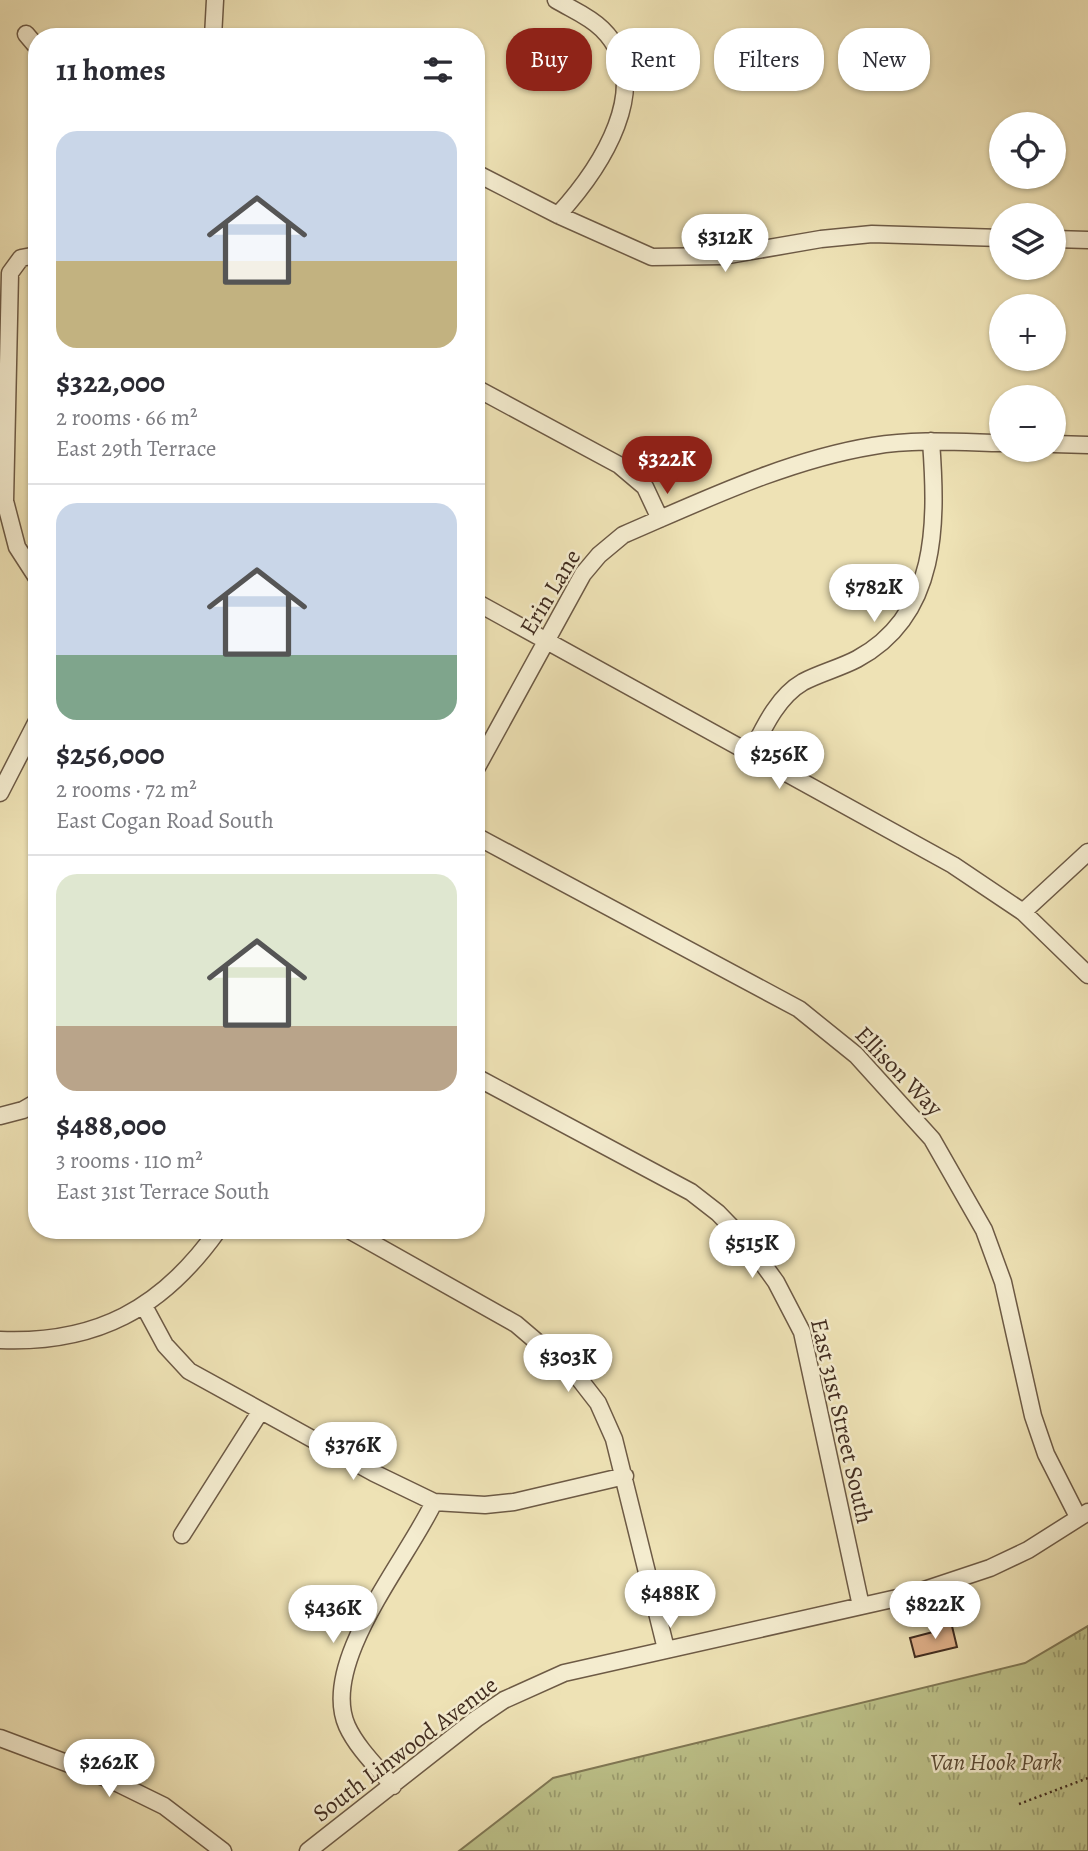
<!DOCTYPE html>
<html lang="en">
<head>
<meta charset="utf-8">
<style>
  body { margin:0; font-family:Alegreya,serif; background:#f7f7f7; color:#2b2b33; height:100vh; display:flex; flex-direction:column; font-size:26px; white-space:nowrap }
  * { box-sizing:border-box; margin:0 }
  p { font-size:23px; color:#7c7c81 }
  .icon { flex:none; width:38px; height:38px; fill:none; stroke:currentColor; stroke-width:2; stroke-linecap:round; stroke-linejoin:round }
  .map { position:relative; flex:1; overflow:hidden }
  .panel { position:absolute; left:28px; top:28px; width:457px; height:1211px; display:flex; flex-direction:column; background:#fff; border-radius:28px; box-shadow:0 2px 5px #0004 }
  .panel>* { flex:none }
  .banner { position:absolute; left:506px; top:28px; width:476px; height:63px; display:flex; gap:14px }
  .buttons { position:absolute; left:989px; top:112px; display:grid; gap:14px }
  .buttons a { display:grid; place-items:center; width:77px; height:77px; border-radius:50%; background:#fff; box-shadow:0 2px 5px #0004; font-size:35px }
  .price { position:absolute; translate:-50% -60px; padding:0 16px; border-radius:24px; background:#fff; color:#222; font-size:23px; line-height:46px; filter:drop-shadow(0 2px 4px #0008) }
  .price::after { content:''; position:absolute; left:50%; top:42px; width:21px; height:16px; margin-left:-10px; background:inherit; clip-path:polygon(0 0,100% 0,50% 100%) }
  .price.current { background:#8f2418; color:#fff }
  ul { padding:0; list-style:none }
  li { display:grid; align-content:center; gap:14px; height:371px; padding:0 28px }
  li+li { border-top:2px solid #e1e1e2 }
  li span { display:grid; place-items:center; height:217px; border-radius:21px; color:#555 }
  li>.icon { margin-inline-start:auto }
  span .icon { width:126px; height:126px; fill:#fffc; stroke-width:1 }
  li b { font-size:30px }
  h2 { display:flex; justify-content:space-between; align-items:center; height:84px; padding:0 28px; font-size:30px }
  .chip { padding:0 24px; border-radius:28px; background:#fff; box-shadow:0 2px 5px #0004; font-size:24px; line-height:63px }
  .chip.current { background:#8f2418; color:#fff }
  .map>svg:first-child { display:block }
  .grass { fill:url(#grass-tufts); stroke:#807855; stroke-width:2 }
  .building { fill:#deaf88; stroke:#422d20; stroke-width:2 }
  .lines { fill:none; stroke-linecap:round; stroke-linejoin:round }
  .minor-casing { stroke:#6d5a45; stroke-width:19 }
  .path { stroke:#422d20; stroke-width:2.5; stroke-dasharray:2 3.5; stroke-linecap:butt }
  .minor { stroke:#f4eccf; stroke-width:16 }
  .labels { text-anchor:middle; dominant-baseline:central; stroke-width:5; stroke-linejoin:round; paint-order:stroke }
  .street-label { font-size:24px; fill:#422d20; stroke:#f4eccf }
  .park-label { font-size:24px; font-style:italic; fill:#5b4b35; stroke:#f4eccf }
</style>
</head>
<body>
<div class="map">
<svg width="1088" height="1851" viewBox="0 0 1088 1851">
  <defs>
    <pattern id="grass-tufts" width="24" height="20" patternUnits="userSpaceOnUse" patternTransform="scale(1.75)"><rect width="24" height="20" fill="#bdc28a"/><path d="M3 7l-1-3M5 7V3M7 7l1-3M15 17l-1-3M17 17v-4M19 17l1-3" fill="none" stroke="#9b9e70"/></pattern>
  </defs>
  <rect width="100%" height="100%" fill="#eee2b5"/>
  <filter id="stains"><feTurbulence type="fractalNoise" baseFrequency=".00286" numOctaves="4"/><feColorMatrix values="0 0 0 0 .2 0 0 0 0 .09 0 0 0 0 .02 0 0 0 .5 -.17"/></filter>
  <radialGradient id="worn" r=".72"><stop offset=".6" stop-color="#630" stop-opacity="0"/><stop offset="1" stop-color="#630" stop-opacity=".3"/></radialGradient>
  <path class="grass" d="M1088,1626V1851H459L553,1778L1025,1663Z"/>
  <path class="building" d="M951,1622L957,1647L915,1657L910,1638L933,1632L932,1627Z"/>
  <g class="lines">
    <defs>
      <path id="minor" d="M556,0C571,9 589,16 602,29C658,84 599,170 558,215
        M26,34L37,47
        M213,37L215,0
        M476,173L558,215L652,257L723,256L821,239L872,234L1001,238
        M1054,239L1088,240
        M37,255L21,258L10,273L5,501L17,547L37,578
        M476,388L619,465L645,487L660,519
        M1054,444L1088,445
        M476,602L953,865L1023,912L1088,975
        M750,755C763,729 777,697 803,682C820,673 840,668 857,659C939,615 937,522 931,441
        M476,769L583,574L599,555L623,535C702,501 787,460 873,446C915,439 958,442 1001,443
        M0,793L37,721
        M476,836L799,1009L856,1055L932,1139L984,1230L1003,1282L1033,1416L1046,1454L1078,1517
        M1023,912L1088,852
        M476,1077L691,1192L718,1213L750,1246L776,1282L802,1332L861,1606
        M0,1116L23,1110L37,1102
        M349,1230L516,1324L577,1376L598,1403L614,1439L666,1649
        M144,1306L165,1345L189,1371L374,1473L434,1502L485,1505L514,1502L625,1476
        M0,1340C96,1344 162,1309 218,1230
        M182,1535L260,1412
        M0,1738L109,1779L164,1806L223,1851
        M393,1786C378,1768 357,1748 347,1726C319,1663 407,1560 434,1502
        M308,1851L476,1719L504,1700L564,1673L906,1596L990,1568L1028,1550L1088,1512"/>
    </defs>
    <use href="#minor" class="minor-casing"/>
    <path class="path" d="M1019,1804L1088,1778"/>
    <use href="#minor" class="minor"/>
  </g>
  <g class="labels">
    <g class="street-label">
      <text transform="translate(550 592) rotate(-59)">Erin Lane</text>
      <text transform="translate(899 1071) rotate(46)">Ellison Way</text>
      <text transform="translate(842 1421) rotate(77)">East 31st Street South</text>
      <text transform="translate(405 1749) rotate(-37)">South Linwood Avenue</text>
    </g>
    <g class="park-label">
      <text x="996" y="1762">Van Hook Park</text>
    </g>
  </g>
  <rect width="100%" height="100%" filter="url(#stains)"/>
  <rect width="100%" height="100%" fill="url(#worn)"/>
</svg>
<div class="buttons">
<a><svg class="icon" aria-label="locate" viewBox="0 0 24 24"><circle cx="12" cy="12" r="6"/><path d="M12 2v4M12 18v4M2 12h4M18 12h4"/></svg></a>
<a><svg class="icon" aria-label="layers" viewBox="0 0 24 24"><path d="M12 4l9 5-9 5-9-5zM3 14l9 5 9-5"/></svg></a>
<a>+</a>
<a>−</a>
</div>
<b class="price" style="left:725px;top:274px">$312K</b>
<b class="price current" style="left:667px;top:496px">$322K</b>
<b class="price" style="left:874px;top:624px">$782K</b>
<b class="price" style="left:779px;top:791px">$256K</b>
<b class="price" style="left:752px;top:1280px">$515K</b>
<b class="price" style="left:568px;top:1394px">$303K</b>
<b class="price" style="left:353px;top:1482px">$376K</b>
<b class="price" style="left:670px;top:1630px">$488K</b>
<b class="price" style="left:935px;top:1641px">$822K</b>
<b class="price" style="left:333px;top:1645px">$436K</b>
<b class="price" style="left:109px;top:1799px">$262K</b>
<div class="banner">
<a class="chip current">Buy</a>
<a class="chip">Rent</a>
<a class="chip">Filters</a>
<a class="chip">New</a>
</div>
<section class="panel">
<h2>11 homes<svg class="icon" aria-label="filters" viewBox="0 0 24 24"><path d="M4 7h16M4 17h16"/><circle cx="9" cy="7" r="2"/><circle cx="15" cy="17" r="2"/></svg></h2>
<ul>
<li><span style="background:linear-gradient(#c9d6e8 60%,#c2b280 0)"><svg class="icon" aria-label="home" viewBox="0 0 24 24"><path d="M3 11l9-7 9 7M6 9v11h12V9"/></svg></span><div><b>$322,000</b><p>2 rooms · 66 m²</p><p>East 29th Terrace</p></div></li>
<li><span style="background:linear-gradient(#c9d6e8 70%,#7fa58c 0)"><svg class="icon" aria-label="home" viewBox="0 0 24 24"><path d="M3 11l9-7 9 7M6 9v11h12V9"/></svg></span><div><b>$256,000</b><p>2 rooms · 72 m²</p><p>East Cogan Road South</p></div></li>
<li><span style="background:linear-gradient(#dfe7d0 70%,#b9a48a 0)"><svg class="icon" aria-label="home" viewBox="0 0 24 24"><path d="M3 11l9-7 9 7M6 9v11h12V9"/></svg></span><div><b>$488,000</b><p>3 rooms · 110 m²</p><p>East 31st Terrace South</p></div></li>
</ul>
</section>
</div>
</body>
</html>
